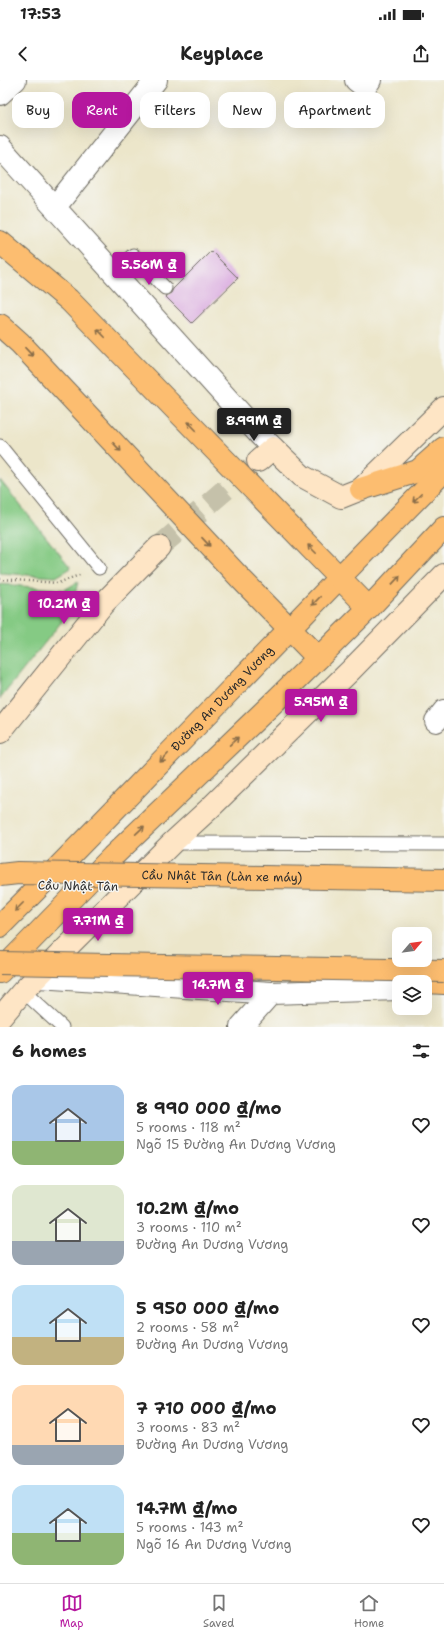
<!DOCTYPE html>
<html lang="en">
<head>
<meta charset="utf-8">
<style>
  body { margin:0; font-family:"Shantell Sans",sans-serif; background:#f6f6f6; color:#222; height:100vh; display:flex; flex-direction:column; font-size:15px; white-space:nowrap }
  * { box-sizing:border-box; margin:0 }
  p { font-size:13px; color:#767676 }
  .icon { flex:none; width:22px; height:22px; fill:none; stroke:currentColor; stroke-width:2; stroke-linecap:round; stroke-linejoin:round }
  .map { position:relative; height:947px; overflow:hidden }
  .details { display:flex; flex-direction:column; background:#fff; flex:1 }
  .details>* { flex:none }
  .hud { position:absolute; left:12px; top:12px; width:420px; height:36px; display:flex; gap:8px }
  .needle { width:26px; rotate:61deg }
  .fabs { position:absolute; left:392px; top:847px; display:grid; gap:8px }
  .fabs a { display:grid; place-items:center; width:40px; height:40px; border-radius:8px; background:#fff; box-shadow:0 4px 16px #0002; font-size:20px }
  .price { position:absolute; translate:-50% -34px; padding:0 9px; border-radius:4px; background:#b5179e; color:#fff; font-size:13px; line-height:26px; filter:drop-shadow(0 1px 2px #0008) }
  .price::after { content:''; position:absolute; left:50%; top:24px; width:12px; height:9px; margin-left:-6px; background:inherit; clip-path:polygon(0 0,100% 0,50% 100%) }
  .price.current { background:#222; color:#fff }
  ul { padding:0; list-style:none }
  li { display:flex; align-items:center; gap:12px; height:100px; padding:0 12px }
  li span { display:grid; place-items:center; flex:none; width:112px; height:80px; border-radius:12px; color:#555 }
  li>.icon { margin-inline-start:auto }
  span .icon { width:48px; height:48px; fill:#fffc; stroke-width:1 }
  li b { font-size:17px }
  h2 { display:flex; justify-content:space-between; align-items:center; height:48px; padding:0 12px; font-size:17px }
  .pill { padding:0 14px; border-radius:12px; background:#fff; box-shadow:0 4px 16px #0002; font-size:14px; line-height:36px }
  .pill.current { background:#b5179e; color:#fff }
  .status { display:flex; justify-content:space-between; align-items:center; height:28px; padding:0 20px; background:#fff; direction:ltr }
  .status svg { height:11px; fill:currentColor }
  header { display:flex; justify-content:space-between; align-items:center; height:52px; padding:0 12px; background:#fff; font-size:18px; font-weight:700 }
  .tabs { display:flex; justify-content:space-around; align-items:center; height:56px; border-top:1px solid #e0e0e0; background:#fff; font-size:11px; color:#767676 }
  .tabs a { display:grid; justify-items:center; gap:2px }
  .tabs .current { color:#b5179e }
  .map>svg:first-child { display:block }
  .green { fill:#85ca84; stroke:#587a58 }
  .building { fill:#d7a1de }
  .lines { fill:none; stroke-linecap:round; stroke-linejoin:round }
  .secondary-tunnel { stroke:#c5c1aa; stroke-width:22; stroke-dasharray:22 11; stroke-linecap:butt }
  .lane-casing { stroke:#6f6c63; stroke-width:15 }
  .street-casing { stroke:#6f6c63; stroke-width:24 }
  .secondary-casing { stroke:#6f6c63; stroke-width:24 }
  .primary-casing { stroke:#6f6c63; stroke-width:24 }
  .highway-casing { stroke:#6f6c63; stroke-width:24 }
  .path { stroke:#6f6c63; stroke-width:2.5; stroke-dasharray:1 3; stroke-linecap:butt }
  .lane { stroke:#fff; stroke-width:13 }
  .street { stroke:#fff; stroke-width:22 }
  .secondary { stroke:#fee5c5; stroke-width:22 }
  .primary { stroke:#fcbd6f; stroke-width:22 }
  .highway { stroke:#fcbd6f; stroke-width:22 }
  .highway-bridge-casing { stroke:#6f6c63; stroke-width:24; stroke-linecap:butt }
  .highway-bridge { stroke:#fcbd6f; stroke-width:22 }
  .oneway { stroke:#896d4a }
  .labels { text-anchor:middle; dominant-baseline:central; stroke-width:3; stroke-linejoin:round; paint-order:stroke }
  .street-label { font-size:12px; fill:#2b2b2b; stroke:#f6f6f2 }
</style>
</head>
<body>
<div class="status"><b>17:53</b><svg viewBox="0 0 49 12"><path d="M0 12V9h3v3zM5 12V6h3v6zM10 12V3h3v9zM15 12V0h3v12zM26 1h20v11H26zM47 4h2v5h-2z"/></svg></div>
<header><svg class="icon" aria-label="back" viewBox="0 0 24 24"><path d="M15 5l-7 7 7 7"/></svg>Keyplace<svg class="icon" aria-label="share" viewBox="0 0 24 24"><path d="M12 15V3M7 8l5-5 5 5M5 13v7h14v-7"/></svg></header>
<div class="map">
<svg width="444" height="947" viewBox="0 0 444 947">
  <rect width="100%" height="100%" fill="#f6f6f2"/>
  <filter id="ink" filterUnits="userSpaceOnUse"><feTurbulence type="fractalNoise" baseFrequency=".025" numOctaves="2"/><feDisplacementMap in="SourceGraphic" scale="8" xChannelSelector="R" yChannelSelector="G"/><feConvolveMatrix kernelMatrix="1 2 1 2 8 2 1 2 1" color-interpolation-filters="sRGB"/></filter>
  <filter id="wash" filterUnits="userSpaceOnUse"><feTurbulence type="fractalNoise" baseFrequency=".012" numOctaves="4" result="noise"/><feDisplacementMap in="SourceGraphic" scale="16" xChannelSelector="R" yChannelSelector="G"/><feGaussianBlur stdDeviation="0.9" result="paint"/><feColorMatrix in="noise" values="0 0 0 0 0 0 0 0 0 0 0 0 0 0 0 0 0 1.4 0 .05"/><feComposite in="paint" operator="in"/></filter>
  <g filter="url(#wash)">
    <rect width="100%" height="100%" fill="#ece6ca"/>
    <path class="green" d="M0,400L71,488L56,497L0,493Z
      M78,502L71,530L0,619V504L64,510Z"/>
    <g id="blocks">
      <path class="building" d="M211,171L238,198L192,243L165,216L171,213L173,209Z"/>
    </g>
  </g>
  <g filter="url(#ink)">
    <use href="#blocks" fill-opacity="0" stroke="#6f6c63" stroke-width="1"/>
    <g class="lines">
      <path class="secondary-tunnel" d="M159,467L256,383"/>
      <defs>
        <path id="lane" d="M114,193L133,175L165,208
          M0,366L99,488
          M172,763L444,764
          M23,911L62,947"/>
        <path id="street" d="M356,0L365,7L370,0
          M0,14L15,0
          M0,67L260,355L273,368
          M55,127L156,0
          M436,641L444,631
          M39,897L271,913L399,909
          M241,947L271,913"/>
        <path id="secondary" d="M258,381L273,368L302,396L341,417L361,409L444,328
          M0,652L103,524L159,467
          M0,938L23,911L172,763L208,730L351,590L444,495"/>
        <g id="primary">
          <path d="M361,409L418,391L444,368"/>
          <path id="s1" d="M0,846C150,696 295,541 444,391"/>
          <path d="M0,892L112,777L275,621L369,528L444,448"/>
        </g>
        <path id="highway" d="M0,162L69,220L369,528
          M0,245L20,263L241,499L318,578
          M425,902L444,903"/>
      </defs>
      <use href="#lane" class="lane-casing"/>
      <use href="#street" class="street-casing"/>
      <use href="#secondary" class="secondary-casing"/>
      <use href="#primary" class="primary-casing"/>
      <use href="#highway" class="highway-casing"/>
      <path class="path" d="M0,499L58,503L82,494"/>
      <use href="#lane" class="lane"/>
      <use href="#street" class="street"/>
      <use href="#secondary" class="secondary"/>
      <use href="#primary" class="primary"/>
      <use href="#highway" class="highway"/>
      <defs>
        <g id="highway-bridge">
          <path id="s2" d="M0,795L18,793L444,800"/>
          <path d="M0,883L444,891"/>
        </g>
      </defs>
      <use href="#highway-bridge" class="highway-bridge-casing"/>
      <use href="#highway-bridge" class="highway-bridge"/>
    </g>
    <defs><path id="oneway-shaft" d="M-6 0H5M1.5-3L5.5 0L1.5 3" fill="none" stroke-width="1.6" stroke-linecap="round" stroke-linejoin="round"/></defs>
    <g class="oneway">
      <use href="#oneway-shaft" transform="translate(101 253) rotate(-134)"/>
      <use href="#oneway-shaft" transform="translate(29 272) rotate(47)"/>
      <use href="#oneway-shaft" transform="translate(192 346) rotate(-134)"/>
      <use href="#oneway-shaft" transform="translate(117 367) rotate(47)"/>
      <use href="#oneway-shaft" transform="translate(417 418) rotate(135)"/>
      <use href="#oneway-shaft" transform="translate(206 462) rotate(47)"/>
      <use href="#oneway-shaft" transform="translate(312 469) rotate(-135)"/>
      <use href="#oneway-shaft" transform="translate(396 500) rotate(-47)"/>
      <use href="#oneway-shaft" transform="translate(316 521) rotate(134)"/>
      <use href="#oneway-shaft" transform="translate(234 661) rotate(-43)"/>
      <use href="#oneway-shaft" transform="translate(164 678) rotate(134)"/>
      <use href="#oneway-shaft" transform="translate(140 750) rotate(-43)"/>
      <use href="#oneway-shaft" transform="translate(19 827) rotate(135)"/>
    </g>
  </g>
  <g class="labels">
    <g class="street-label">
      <text stroke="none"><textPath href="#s1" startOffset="318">Đường An Dương Vương</textPath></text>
      <text stroke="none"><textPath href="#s2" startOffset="222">Cầu Nhật Tân (Làn xe máy)</textPath></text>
      <text transform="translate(78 806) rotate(1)">Cầu Nhật Tân</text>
    </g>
  </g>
</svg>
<div class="fabs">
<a><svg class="needle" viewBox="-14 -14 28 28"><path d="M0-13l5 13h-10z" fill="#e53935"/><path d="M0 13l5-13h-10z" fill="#767676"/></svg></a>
<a><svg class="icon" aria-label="layers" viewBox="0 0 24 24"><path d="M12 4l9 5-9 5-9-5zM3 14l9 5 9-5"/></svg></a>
</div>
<b class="price" style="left:149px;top:206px">5.56M ₫</b>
<b class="price current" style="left:254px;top:362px">8.99M ₫</b>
<b class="price" style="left:64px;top:545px">10.2M ₫</b>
<b class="price" style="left:321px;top:643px">5.95M ₫</b>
<b class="price" style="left:98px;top:862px">7.71M ₫</b>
<b class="price" style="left:218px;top:926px">14.7M ₫</b>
<div class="hud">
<a class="pill">Buy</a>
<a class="pill current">Rent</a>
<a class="pill">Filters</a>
<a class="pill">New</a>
<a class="pill">Apartment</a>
</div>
</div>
<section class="details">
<h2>6 homes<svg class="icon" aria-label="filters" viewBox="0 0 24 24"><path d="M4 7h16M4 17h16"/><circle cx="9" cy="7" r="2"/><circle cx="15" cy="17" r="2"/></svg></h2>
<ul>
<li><span style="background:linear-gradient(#a9c7e8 70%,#8fb573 0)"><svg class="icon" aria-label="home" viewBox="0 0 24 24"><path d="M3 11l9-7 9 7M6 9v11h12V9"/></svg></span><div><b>8 990 000 ₫/mo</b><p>5 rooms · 118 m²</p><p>Ngõ 15 Đường An Dương Vương</p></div><svg class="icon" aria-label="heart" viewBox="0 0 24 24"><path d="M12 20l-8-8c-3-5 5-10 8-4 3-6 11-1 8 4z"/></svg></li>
<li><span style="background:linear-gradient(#dfe7d0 70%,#9aa5b1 0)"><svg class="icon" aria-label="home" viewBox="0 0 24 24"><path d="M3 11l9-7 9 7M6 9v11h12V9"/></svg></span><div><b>10.2M ₫/mo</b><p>3 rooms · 110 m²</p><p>Đường An Dương Vương</p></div><svg class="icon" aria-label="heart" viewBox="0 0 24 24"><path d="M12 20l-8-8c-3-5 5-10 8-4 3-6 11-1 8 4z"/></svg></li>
<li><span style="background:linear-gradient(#bfe0f5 65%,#c2b280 0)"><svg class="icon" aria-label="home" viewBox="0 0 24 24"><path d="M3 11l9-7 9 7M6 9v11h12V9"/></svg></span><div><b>5 950 000 ₫/mo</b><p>2 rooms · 58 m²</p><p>Đường An Dương Vương</p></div><svg class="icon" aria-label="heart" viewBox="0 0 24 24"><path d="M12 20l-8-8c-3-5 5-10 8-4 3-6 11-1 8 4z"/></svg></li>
<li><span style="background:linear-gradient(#ffd9b3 75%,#9aa5b1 0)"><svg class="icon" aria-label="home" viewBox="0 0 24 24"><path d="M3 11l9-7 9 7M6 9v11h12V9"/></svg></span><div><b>7 710 000 ₫/mo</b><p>3 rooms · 83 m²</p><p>Đường An Dương Vương</p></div><svg class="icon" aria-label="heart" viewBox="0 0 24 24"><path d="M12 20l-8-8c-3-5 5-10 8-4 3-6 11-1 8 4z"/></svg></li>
<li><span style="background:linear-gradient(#bfe0f5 60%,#8fb573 0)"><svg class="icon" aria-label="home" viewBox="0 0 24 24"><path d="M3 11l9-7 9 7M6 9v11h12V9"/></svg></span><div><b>14.7M ₫/mo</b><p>5 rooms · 143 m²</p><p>Ngõ 16 An Dương Vương</p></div><svg class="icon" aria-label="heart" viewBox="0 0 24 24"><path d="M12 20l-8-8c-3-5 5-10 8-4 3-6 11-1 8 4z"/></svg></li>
</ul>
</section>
<nav class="tabs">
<a class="current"><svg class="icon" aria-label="map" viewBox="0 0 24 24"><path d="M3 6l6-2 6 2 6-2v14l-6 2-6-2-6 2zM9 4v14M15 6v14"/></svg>Map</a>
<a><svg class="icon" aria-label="saved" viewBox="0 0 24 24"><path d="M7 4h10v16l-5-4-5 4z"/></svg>Saved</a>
<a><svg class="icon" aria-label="home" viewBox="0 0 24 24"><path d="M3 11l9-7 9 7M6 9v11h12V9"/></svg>Home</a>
</nav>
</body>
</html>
